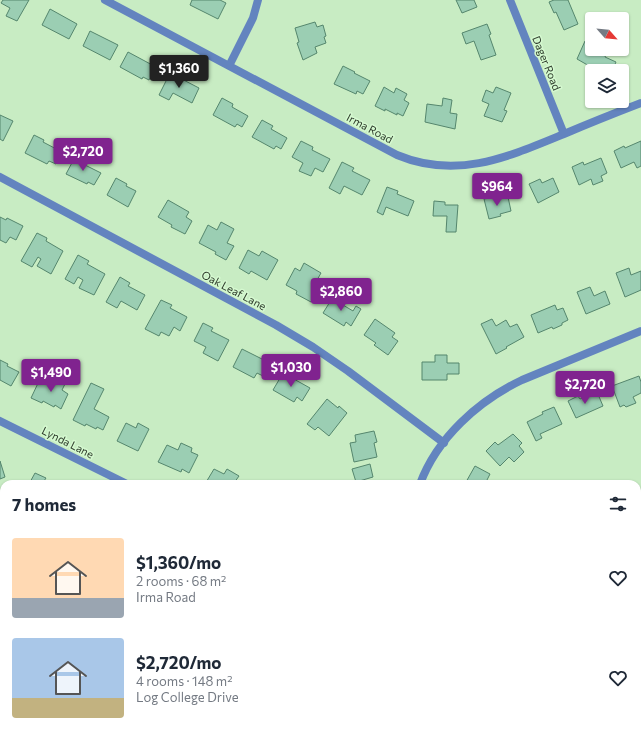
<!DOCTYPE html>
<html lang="en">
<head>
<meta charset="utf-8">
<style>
  body { margin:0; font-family:Commissioner,sans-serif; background:#f2f2f3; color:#1f2937; height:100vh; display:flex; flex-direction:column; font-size:15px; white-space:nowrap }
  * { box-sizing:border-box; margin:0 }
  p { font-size:13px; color:#747a83 }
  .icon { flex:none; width:22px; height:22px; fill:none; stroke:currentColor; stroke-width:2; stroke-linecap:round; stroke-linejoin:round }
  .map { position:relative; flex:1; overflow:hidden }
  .drawer { position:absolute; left:0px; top:480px; width:641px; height:256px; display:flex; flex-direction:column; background:#fff; border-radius:12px 12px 0 0; box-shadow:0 1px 3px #0004 }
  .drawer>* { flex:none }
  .needle { width:26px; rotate:117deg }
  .controls { position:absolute; left:585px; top:12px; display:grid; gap:8px }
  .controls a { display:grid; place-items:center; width:44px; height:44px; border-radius:4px; background:#fff; box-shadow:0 1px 3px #0004; font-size:20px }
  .price { position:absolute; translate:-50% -34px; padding:0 9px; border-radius:4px; background:#80238f; color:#fff; font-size:13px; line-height:26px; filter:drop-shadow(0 1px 2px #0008) }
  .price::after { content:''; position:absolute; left:50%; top:24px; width:12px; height:9px; margin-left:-6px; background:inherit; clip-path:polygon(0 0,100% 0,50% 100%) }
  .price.on { background:#222; color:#fff }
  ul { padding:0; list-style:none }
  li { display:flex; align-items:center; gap:12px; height:100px; padding:0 12px }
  li span { display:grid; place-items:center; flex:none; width:112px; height:80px; border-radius:4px; color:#555 }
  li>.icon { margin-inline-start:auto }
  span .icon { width:48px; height:48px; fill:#fffc; stroke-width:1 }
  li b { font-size:17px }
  h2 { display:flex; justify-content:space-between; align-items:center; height:48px; padding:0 12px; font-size:17px }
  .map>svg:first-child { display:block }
  .building { fill:#9bceb3; stroke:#55866d }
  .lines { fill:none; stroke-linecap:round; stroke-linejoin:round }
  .lane { stroke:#6384bf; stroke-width:7 }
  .street { stroke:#6384bf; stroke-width:8 }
  .labels { text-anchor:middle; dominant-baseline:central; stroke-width:3; stroke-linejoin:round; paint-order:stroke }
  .street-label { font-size:11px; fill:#2f3d2d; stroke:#d5f9d0 }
</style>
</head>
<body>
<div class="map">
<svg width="641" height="736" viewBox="0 0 641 736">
  <rect width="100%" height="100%" fill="#c8ecc3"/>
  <path class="building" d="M3,0H29L17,21L6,16L10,8L1,3Z
    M192,0H220L226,3L218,19L190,5Z
    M456,0H474L477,7L462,13Z
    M554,0H568L578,24L564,30L556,12L554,13L549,2Z
    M50,9L77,24L69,39L42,25Z
    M315,22L317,27L323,25L326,36L324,37L326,43L315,47L317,53L303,60L297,43L299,42L295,28Z
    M487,24L491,34L489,35L496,55L481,60L474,41L466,44L462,33Z
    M90,31L118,45L110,60L83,46Z
    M585,41L592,44V49H602L607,51L605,57L616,62L612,71H598L577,59Z
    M128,52L156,67L149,80L143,77L142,79L120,67Z
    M343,66L355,72L354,73L370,81L363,94L357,91L356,94L334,84Z
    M170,73L199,88L192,103L173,93L169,100L159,95Z
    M384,87L394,93L396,88L407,94L404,100L409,103L403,116L397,113V115L385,109V111L375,106Z
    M496,87L511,93L504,110L507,111L502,122L484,116L489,104L482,101L486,90L493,93Z
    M222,98L233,104L232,107L248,116L242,127L237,124L235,127L213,115Z
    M443,98L452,100L450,113L457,114L455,129L425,122L427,104L442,106Z
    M0,115L13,121L3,141L0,139Z
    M262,120L273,126L271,129L287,138L281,149L276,146L274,149L252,137Z
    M34,135L44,140L43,142L62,152L56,164L49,161L47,164L25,153Z
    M301,141L313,147L312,150L330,159L323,172L315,168L311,176L299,171L303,163L292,157Z
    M641,141V166L637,168L634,162L621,168L614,151L624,146L625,148Z
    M75,157L86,162L85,165L101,173L94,185L88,182L87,184L66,174Z
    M601,158L607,173L601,176L603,181L593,185L591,179L579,185L572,167L583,162L584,165Z
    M342,162L354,168L352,171L370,180L362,195L344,186L340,194L329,188Z
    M116,178L127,184L126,186L136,191L128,207L107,195Z
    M553,178L559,192L538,203L529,184L540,179L542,183Z
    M387,187L398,191L397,194L414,201L408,216L386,207L383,215L377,212Z
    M495,197L496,200L508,197L511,211L500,214L501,216L489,219L484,199Z
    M168,200L189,212L186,217L192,221L185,234L171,227L172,225L158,217Z
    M434,201L445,202V205H458L456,232H446L447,216H433Z
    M0,217L6,220L7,218L23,226L16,240L10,237L6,243L0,240Z
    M221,222L234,229L227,243L234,246L226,260L215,254L216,252L199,243L208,225L217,230Z
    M37,233L47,238L46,241L63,251L51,274L37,266L41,259L38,257L32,267L21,261Z
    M248,250L259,256L262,251L278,260L267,280L251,271L249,274L239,268Z
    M78,255L89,261L87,264L105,274L94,295L79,288L83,280L78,277L74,284L65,279Z
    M304,263L321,273L317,280L322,283L311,302L296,294L297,291L286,285L295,268L300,271Z
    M629,268L631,275L641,271V290L625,297L616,273Z
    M120,277L130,283L128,286L145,295L137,310L121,301L117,308L106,302Z
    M590,287L594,296L605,291L610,304L586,314L577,292Z
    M333,297L344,303L343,305L353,311L356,306L361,309L351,326L346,322L344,326L323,313Z
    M161,300L172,305L170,308L187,317L180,331L174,327L169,336L161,332L159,336L145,329Z
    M555,305L557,310L563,308L568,320L562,323V325L553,329L552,327L538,333L531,315Z
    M375,319L395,333L392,337L398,341L388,355L374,345L376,343L364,335Z
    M492,319L496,326L506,320L510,327L517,324L524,337L506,347L507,348L496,354L481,324Z
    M203,323L213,328L211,331L229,340L218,361L203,353L206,347L194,341Z
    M242,349L270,363L263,376L257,373L254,378L233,367Z
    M435,355H447V363H459V374H447V380H422V362H435Z
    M0,360L8,364L7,366L19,372L11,386L0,380Z
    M283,373L310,388L302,401L297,397L294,402L273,390Z
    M639,376L641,382V393L633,397L636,403L626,407L624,405L620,407L612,386Z
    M54,378L65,384L62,390L68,394L61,409L55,405L54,407L43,401L42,403L31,398L40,379L51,385Z
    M91,383L104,389L94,409L109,417L103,430L97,427L96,429L86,424L85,426L73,420Z
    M597,392L603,406L576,418L568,401L578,396L580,399Z
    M327,399L338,408L339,406L347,413L329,436L318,427L315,430L307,424Z
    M554,407L562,424L540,434L542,438L536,441L527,422L543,414L542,412Z
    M126,423L136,428L138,423L149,429L138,451L117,441Z
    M374,431L377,442L374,443L377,457L354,462L350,443L356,442L355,435Z
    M513,434L522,443L519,446L524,452L514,462L509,457L500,466L486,451L495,442L498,445Z
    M181,443L192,448L191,452L198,455L189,473L182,469L181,472L158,462L167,445L178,450Z
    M0,461L5,477L0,479Z
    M370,464L373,477L356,482L352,469Z
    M475,466L490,474L485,484H462L464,481L466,482Z
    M214,469L224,474L227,469L239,476L234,483L235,484H205Z
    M35,473L46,478L44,481L50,484H29Z
    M4,606V627L0,623V609Z
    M19,732H52L54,736H17L15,734Z
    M309,732H343L344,736H310Z
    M388,732H408L406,736H396Z"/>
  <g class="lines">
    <path class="lane" d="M637,515L641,514
      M637,604L641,603
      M601,732L603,736"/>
    <path class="street" d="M105,0L397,155C457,180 508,157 564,134C590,123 615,113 641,103
      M510,0L564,134
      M229,66L253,18L258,0
      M0,177L276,325L313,347L348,371L444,443
      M0,421L127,484
      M420,484C437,438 478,401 522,380L641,331
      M446,732L447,736
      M160,736L182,734L191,732"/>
  </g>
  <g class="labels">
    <g class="street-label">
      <text transform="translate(547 63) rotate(68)">Dager Road</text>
      <text transform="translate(370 128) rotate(28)">Irma Road</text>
      <text transform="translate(234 290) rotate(28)">Oak Leaf Lane</text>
      <text transform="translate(68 442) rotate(27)">Lynda Lane</text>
    </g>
  </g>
</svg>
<div class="controls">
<a><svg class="needle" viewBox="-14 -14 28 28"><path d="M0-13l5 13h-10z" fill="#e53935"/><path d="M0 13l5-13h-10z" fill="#747a83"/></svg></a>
<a><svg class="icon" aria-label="layers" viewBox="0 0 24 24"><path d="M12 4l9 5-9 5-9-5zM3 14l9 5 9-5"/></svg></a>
</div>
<b class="price on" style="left:179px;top:89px">$1,360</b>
<b class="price" style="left:83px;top:172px">$2,720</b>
<b class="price" style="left:497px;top:207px">$964</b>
<b class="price" style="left:341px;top:312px">$2,860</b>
<b class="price" style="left:291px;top:388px">$1,030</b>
<b class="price" style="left:51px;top:393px">$1,490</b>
<b class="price" style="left:585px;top:405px">$2,720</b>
<section class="drawer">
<h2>7 homes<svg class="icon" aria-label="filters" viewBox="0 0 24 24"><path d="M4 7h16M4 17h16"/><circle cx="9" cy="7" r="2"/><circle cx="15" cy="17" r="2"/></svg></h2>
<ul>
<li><span style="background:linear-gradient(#ffd9b3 75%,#9aa5b1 0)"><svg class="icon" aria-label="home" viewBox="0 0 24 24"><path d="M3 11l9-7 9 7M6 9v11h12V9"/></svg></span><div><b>$1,360/mo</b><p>2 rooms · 68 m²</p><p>Irma Road</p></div><svg class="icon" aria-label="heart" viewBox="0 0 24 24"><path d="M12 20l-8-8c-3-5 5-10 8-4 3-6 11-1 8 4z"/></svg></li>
<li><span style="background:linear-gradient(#a9c7e8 75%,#c2b280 0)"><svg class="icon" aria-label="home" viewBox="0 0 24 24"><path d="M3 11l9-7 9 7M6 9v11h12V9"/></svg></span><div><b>$2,720/mo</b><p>4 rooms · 148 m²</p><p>Log College Drive</p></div><svg class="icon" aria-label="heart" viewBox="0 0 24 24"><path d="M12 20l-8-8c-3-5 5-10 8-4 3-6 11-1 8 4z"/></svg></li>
</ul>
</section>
</div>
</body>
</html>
